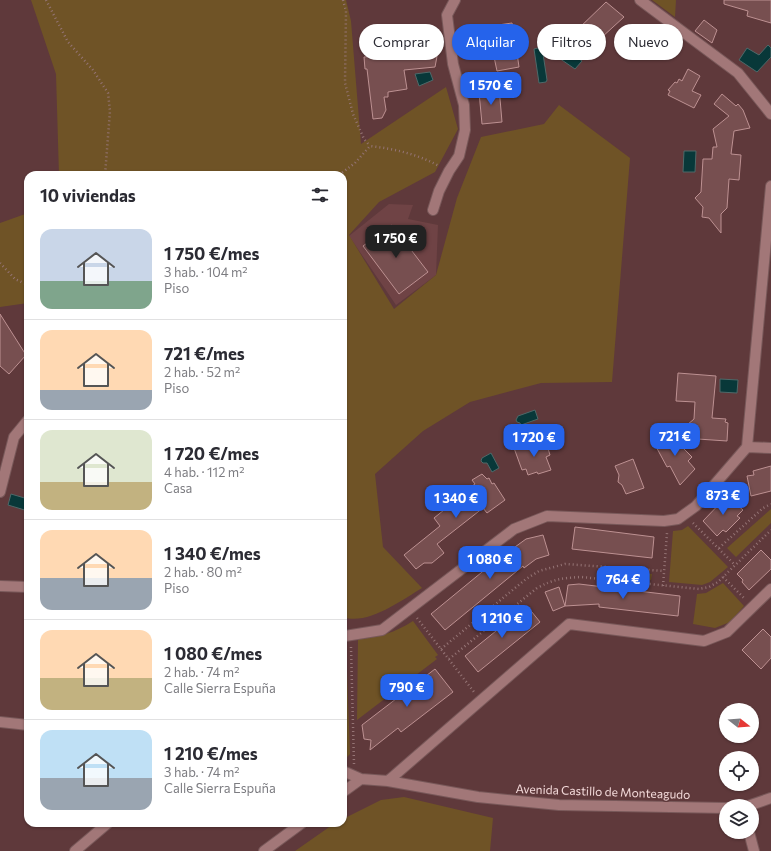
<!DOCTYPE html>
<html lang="es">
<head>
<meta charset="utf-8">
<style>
  body { margin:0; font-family:Commissioner,sans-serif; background:#f7f7f7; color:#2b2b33; height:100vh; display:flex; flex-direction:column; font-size:15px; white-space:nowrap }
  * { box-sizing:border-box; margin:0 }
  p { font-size:13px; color:#7c7c81 }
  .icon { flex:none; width:22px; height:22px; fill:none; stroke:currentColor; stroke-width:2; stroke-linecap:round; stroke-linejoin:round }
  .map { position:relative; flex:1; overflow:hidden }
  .sheet { position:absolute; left:24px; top:171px; width:323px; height:656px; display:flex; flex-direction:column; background:#fff; border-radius:12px; box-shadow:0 1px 3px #0004 }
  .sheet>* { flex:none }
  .banner { position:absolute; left:359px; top:24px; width:352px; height:36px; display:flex; gap:8px }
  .needle { width:26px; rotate:107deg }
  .controls { position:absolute; left:719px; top:703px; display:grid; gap:8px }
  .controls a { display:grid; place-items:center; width:40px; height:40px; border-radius:50%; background:#fff; box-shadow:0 1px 3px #0004; font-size:20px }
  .price { position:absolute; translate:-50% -34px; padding:0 9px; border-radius:8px; background:#2563eb; color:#fff; font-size:13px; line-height:26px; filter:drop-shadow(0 1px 2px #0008) }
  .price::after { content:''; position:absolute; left:50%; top:24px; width:12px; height:9px; margin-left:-6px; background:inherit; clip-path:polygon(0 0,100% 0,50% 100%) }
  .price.current { background:#222; color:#fff }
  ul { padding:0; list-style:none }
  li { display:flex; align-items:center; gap:12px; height:100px; padding:0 16px }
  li+li { border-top:1px solid #e1e1e2 }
  li span { display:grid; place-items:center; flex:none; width:112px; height:80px; border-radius:12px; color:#555 }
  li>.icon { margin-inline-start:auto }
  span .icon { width:48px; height:48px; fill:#fffc; stroke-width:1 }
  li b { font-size:17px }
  h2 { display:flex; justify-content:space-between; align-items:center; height:48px; padding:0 16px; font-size:17px }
  .chip { padding:0 14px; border-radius:18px; background:#fff; box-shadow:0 1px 3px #0004; font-size:14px; line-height:36px }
  .chip.current { background:#2563eb; color:#fff }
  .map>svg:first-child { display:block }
  .built { fill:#6f4345 }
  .green { fill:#6f5326 }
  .water { fill:#083839; stroke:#4e6969 }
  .building { fill:#774f50; stroke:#bd9192 }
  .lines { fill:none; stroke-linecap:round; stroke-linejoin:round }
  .minor-casing { stroke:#785859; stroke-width:12 }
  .path { stroke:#957475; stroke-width:2.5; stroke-dasharray:1 3; stroke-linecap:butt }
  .minor { stroke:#a27778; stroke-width:10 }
  .labels { text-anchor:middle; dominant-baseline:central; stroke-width:3; stroke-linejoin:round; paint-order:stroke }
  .street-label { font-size:12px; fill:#f3dada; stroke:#5f393b }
</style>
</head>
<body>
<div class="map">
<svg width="771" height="851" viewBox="0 0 771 851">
  <rect width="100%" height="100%" fill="#5f393b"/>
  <path class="built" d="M389,204L413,205L408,219L438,225L436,275L396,305L349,236Z"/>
  <path class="green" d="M31,0H346L351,21L361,144L446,87L458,129L435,172L379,202L349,235L394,309L436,275L457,198L481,137L544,124L559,105L630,158L612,382L541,383L470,402L423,431L375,474L383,547L422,588C402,600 367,626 343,617V175H59L56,74Z
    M652,0H676L675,17Z
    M28,213V303L0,307V223Z
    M771,509V523L736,557L727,548Z
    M688,526L728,567L710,582L702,585L669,582L673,531L682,530Z
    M616,571L652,574L651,580L616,577Z
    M723,583L744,606L730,622L715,628L693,624L697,594L706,593Z
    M413,621L438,655L435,657L437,659L357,720L358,639C380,637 394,633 413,621Z
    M343,642L346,643L350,754L345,759L343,757Z
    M404,797L493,818L490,851H295L335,823H343V819L381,800Z"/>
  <path class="water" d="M768,45L771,48V57L757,72L739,60L747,48L759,55Z
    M542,47L547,80L546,82L539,83L534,49Z
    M563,47L582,61L575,69L556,56Z
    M430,72L433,80L419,86L415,74Z
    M684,151H696L695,172H683Z
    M720,379L738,380L737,393L720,392Z
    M535,410L538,419L521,425L520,423L517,422L516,420L518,416Z
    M491,453L499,468L492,472L487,463H483L481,461L482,458Z
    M11,494L28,499V511L8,505Z"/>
  <path class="building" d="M724,0H771V23L747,16L748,11L724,4Z
    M606,2L624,17L590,48L575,32Z
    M704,20L717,30L712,43L695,31Z
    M512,23L517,46H516L519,67L497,71L493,52L491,53L489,45L485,46L478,36L477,28Z
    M388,39L404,46L405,53L438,51L435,67L404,70L407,89L388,92V97H384L386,110L382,118L373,119L367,69H365L364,57L389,55Z
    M688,69L700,76L692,91L701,95L694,108L668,95L670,91L668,90L675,82L677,83L679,79L682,81Z
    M499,87L502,122L482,124L479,92L485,91V88Z
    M722,94L736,106L738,104L743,110L750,128L734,131L731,154L741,155L739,180L729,179L727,208L721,214V233L709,218L702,217L703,207L695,198L701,192L703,159H712L713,147H717L713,129L729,116L714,104Z
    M392,225L428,272L399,294L363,246Z
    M0,314L26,355L9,374L0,366Z
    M678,373L716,376L712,418L726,419L725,422L728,423L727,441L683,438L687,425L694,419L695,402L676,401Z
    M668,433L692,457L688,461L695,469L680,485L670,466L667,467L653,441Z
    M535,441L537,445L546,442L550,455L546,457L551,470L538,474L537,472L528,475L526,469L522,470L514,448Z
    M633,459L644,488L626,494L622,485L618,482L619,475L615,466Z
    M771,466V491L751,496L747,476L754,475L753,471Z
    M482,474L487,479L489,478L492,484L494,483L505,500L487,513L483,508L437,544L444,553L432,563H424L416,569L404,555L440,526L434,518L469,490L468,489L475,484L472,480Z
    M727,496L743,510L737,516L740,518L726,532L723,530L717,536L703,521Z
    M575,527L654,537L652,558L572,549Z
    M543,535L549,555L536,559L524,568L523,566L445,630L431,614L493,563L526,539Z
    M761,550L771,560V569L749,590L742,582L743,580L737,574Z
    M579,584L680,596L678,616L599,607V604L565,606L568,585Z
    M559,587L565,606L553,611L545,592Z
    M527,606L540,622L478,672L465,656Z
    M763,629L771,637V658L761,669L742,650Z
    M435,669L453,692L401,732L398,728L370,750L371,740L364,739L362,725Z"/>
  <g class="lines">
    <defs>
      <path id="minor" d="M640,0L738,73L771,114
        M433,210L439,191L449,171L459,156L465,130L464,105L453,64L447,15L455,0
        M747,447L771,448
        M0,492L14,437L28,420
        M0,586L28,587
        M343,635L345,636L382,630L514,529L547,516L664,521L678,519L696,506L747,447L771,186
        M0,722L28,725
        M343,771L361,779L388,781L478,797L559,805L726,808
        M388,781L569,624L704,641L727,632L771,589
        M343,792L361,779
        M748,806L771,798
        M749,832L754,851
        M75,851L108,823
        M264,851L302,823"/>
    </defs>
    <use href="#minor" class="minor-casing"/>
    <path class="path" d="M46,0L68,42L93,70L108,93L110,111L105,175
      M343,0L346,11L345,83L353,114L364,139L370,146
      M339,175L355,163L370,146C395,149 417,154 439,166
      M0,263L15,279L28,285
      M693,523L735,565
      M719,548L763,508L771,504
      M723,577L745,599
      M663,586L667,533
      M417,618L474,692
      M351,647L354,764
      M441,649L526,579L539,571L565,564L664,571
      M449,659L537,588C554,579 562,578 581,577L699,589L709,587L718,582L771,530"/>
    <use href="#minor" class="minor"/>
  </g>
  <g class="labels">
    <g class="street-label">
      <text transform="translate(603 791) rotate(2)">Avenida Castillo de Monteagudo</text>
    </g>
  </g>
</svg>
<div class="controls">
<a><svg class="needle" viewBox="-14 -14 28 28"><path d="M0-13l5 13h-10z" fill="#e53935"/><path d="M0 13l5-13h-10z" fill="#7c7c81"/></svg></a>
<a><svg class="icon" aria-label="locate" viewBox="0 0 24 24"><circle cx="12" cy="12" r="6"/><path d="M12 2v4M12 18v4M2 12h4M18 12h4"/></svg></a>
<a><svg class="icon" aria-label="layers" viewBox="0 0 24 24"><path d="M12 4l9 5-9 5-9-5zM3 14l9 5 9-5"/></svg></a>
</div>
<b class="price" style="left:491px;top:106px">1 570 €</b>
<b class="price current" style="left:396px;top:259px">1 750 €</b>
<b class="price" style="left:675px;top:457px">721 €</b>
<b class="price" style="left:534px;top:458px">1 720 €</b>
<b class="price" style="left:723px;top:516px">873 €</b>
<b class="price" style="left:456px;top:519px">1 340 €</b>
<b class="price" style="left:490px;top:580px">1 080 €</b>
<b class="price" style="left:623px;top:600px">764 €</b>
<b class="price" style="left:502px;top:639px">1 210 €</b>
<b class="price" style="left:407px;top:708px">790 €</b>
<div class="banner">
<a class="chip">Comprar</a>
<a class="chip current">Alquilar</a>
<a class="chip">Filtros</a>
<a class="chip">Nuevo</a>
</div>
<section class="sheet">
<h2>10 viviendas<svg class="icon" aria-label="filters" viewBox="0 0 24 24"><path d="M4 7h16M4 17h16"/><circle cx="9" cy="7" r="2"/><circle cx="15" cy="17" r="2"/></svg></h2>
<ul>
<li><span style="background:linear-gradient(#c9d6e8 65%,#7fa58c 0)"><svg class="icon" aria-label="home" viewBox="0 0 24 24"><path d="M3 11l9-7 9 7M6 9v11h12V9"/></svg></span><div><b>1 750 €/mes</b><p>3 hab. · 104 m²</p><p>Piso</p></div></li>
<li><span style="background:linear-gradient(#ffd9b3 75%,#9aa5b1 0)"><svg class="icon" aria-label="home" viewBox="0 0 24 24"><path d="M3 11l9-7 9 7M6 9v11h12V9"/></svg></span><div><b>721 €/mes</b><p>2 hab. · 52 m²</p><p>Piso</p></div></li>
<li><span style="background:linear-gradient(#dfe7d0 65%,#c2b280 0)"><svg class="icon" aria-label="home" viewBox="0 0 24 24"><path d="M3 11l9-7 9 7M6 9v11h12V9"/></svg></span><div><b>1 720 €/mes</b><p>4 hab. · 112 m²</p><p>Casa</p></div></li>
<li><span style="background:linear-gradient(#ffd9b3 60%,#9aa5b1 0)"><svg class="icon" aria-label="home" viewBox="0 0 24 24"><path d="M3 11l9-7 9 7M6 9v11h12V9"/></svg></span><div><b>1 340 €/mes</b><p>2 hab. · 80 m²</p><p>Piso</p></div></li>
<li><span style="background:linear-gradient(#ffd9b3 60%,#c2b280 0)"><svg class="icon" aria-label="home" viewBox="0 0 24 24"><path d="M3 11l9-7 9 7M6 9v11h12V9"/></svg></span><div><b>1 080 €/mes</b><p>2 hab. · 74 m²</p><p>Calle Sierra Espuña</p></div></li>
<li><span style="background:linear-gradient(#bfe0f5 60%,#9aa5b1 0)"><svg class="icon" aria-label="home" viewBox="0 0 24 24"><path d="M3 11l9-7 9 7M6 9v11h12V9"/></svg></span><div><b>1 210 €/mes</b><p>3 hab. · 74 m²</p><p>Calle Sierra Espuña</p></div></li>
</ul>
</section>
</div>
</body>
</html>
